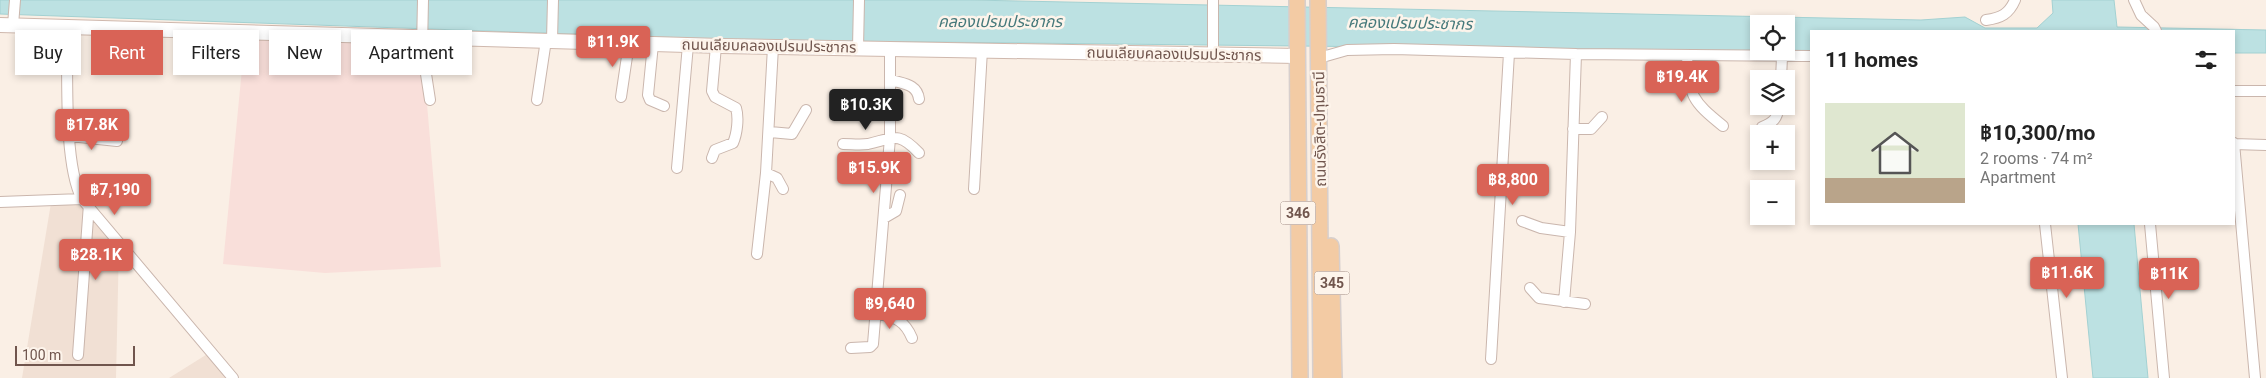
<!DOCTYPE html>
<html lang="en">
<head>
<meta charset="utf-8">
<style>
  body { margin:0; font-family:Roboto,"Noto Sans Thai",sans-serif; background:#f6f6f6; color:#222; height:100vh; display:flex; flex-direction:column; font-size:19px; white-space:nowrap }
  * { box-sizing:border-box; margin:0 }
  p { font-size:16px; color:#767676 }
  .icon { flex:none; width:28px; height:28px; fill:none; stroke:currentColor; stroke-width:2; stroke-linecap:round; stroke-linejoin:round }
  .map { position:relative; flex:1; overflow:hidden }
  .side { position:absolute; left:1810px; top:30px; width:425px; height:195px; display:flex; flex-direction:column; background:#fff; border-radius:0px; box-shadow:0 2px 8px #0003 }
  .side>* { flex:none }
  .hud { position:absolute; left:15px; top:30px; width:475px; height:45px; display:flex; gap:10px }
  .controls { position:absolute; left:1750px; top:15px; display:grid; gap:10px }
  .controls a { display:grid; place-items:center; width:45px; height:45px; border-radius:0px; background:#fff; box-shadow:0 2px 8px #0003; font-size:25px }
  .scale { position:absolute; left:15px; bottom:12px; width:120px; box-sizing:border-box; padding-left:5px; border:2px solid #70554d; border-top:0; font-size:14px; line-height:18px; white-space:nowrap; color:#70554d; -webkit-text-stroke:4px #fdf4eb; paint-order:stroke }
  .price { position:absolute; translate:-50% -42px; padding:0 11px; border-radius:5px; background:#d96356; color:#fff; font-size:16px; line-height:32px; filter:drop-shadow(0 1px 2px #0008) }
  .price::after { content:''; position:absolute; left:50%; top:30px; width:15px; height:11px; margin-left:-8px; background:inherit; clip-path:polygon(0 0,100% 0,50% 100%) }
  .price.current { background:#222; color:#fff }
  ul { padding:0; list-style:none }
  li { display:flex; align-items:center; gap:15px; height:125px; padding:0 15px }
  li+li { border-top:1px solid #e0e0e0 }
  li span { display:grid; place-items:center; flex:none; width:140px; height:100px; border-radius:0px; color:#555 }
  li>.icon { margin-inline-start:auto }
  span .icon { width:60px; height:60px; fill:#fffc; stroke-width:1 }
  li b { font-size:21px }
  h2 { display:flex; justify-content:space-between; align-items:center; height:60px; padding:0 15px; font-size:21px }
  .pill { padding:0 18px; border-radius:0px; background:#fff; box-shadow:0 2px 8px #0003; font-size:18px; line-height:45px }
  .pill.current { background:#d96356; color:#fff }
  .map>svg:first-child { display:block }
  .residential { fill:#f1e0d4 }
  .commercial { fill:#f9dfda }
  .water { fill:#bce1e2; stroke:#a3d1d2 }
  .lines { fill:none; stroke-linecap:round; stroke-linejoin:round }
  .street-casing { stroke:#cab6ad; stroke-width:12 }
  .secondary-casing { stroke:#cfb8ad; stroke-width:16 }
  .primary-casing { stroke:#d7cfcd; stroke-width:18 }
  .street { stroke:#fff; stroke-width:10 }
  .secondary { stroke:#fff; stroke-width:14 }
  .primary { stroke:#f3cba4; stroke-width:15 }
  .labels { text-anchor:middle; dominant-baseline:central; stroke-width:5; stroke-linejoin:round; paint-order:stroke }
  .shield { fill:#fdf4eb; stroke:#9a857c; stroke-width:1 }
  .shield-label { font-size:14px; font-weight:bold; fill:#70554d }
  .street-label { font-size:15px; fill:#70554d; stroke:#fdf4eb }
  .water-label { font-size:16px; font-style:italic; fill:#46797b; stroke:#fdf4eb }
</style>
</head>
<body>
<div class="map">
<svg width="2266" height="378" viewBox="0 0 2266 378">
  <rect width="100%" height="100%" fill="#faefe5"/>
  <path class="residential" d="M84,202L119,245L116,378H22L51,203Z
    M209,353L230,378H169Z"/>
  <path class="commercial" d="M245,38L422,46L441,267L325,273L223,264Z"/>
  <path class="water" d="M0,0H971L1921,20L1965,17L1985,28H2037L2053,13L2052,0H2114L2117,27L2266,30V53H2234V31H1811V51H1786V24H1759V51L745,40L0,14Z
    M2078,224H2134L2148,378H2093Z"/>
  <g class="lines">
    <defs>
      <path id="street" d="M423,0L422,48L430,100
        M2134,0L2141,15L2154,27L2156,31
        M1986,20C2001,18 2009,14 2015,0
        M13,25L15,0
        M67,26C68,69 63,164 82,199L233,378
        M552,40L553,0
        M653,44L648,95L650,100L664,106
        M858,48L859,0
        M1213,55V0
        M1687,56C1689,96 1692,101 1723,126
        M1319,58L1347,50L1394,49L1576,54L1811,56
        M1781,79L1782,57
        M891,80C904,84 917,84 919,99
        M2234,91H2266
        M621,97L629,43
        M537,100L546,40
        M1762,127C1774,122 1777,119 1779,106
        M1573,129H1591L1602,117
        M770,132L792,134L806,110
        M70,136L117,141
        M2234,143L2255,378
        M843,144C851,144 860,145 868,144C894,138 898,131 919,153
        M2234,144L2266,145
        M712,158L715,150L733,143C737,134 739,118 736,108L715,97L712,91L716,46
        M677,168L688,45
        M766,173L777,178L783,189
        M974,189L982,50
        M0,202L82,199
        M884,218L896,211L900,195
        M1522,221L1541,228L1570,232
        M2045,224L2062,378
        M2150,224L2164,378
        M757,254L766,173L773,47
        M85,260L110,261
        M1530,288L1539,298L1585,304
        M1564,302L1570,232L1576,54
        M876,313C895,318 904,319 912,338
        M851,348L870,347L873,344L890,138V49
        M78,355L89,204
        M1491,359L1509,53"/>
      <path id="secondary" d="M0,25L721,46L1297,56"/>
      <path id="primary" d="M1297,0L1300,378
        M1318,0L1321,378
        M1331,246L1334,378"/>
    </defs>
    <use href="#street" class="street-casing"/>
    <use href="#secondary" class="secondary-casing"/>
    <use href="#primary" class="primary-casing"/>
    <use href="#street" class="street"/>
    <use href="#secondary" class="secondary"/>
    <use href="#primary" class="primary"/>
  </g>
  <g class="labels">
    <g class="shield">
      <rect x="1280.5" y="201.5" width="35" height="23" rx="4"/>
      <rect x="1314.5" y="271.5" width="35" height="23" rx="4"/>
    </g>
    <g class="shield-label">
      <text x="1298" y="213">346</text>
      <text x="1332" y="283">345</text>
    </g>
    <g class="street-label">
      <text transform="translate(769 46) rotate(1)">ถนนเลียบคลองเปรมประชากร</text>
      <text transform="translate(1174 54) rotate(1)">ถนนเลียบคลองเปรมประชากร</text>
      <text transform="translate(1320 129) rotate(-91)">ถนนรังสิต-ปทุมธานี</text>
    </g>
    <g class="water-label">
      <text x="1000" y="21">คลองเปรมประชากร</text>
      <text transform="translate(1410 23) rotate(1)">คลองเปรมประชากร</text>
    </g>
  </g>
</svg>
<div class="controls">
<a><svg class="icon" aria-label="locate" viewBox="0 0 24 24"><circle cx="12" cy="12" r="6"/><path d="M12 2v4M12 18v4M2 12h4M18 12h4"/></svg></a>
<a><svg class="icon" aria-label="layers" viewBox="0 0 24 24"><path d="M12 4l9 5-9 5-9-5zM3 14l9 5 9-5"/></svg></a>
<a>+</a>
<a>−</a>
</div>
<div class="scale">100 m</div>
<b class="price" style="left:613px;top:68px">฿11.9K</b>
<b class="price" style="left:1682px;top:103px">฿19.4K</b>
<b class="price current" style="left:866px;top:131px">฿10.3K</b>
<b class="price" style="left:92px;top:151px">฿17.8K</b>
<b class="price" style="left:874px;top:194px">฿15.9K</b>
<b class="price" style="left:1513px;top:206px">฿8,800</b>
<b class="price" style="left:115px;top:216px">฿7,190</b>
<b class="price" style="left:96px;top:281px">฿28.1K</b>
<b class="price" style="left:2067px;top:299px">฿11.6K</b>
<b class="price" style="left:2169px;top:300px">฿11K</b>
<b class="price" style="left:890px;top:330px">฿9,640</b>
<div class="hud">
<a class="pill">Buy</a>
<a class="pill current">Rent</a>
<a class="pill">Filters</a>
<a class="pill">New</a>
<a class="pill">Apartment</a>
</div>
<section class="side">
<h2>11 homes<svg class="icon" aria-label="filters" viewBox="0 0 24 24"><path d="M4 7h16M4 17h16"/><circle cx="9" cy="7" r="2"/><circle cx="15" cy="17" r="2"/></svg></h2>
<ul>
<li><span style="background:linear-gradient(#dfe7d0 75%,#b9a48a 0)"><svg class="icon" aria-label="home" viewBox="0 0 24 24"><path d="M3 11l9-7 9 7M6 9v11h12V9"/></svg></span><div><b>฿10,300/mo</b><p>2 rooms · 74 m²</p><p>Apartment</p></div></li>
</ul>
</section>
</div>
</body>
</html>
